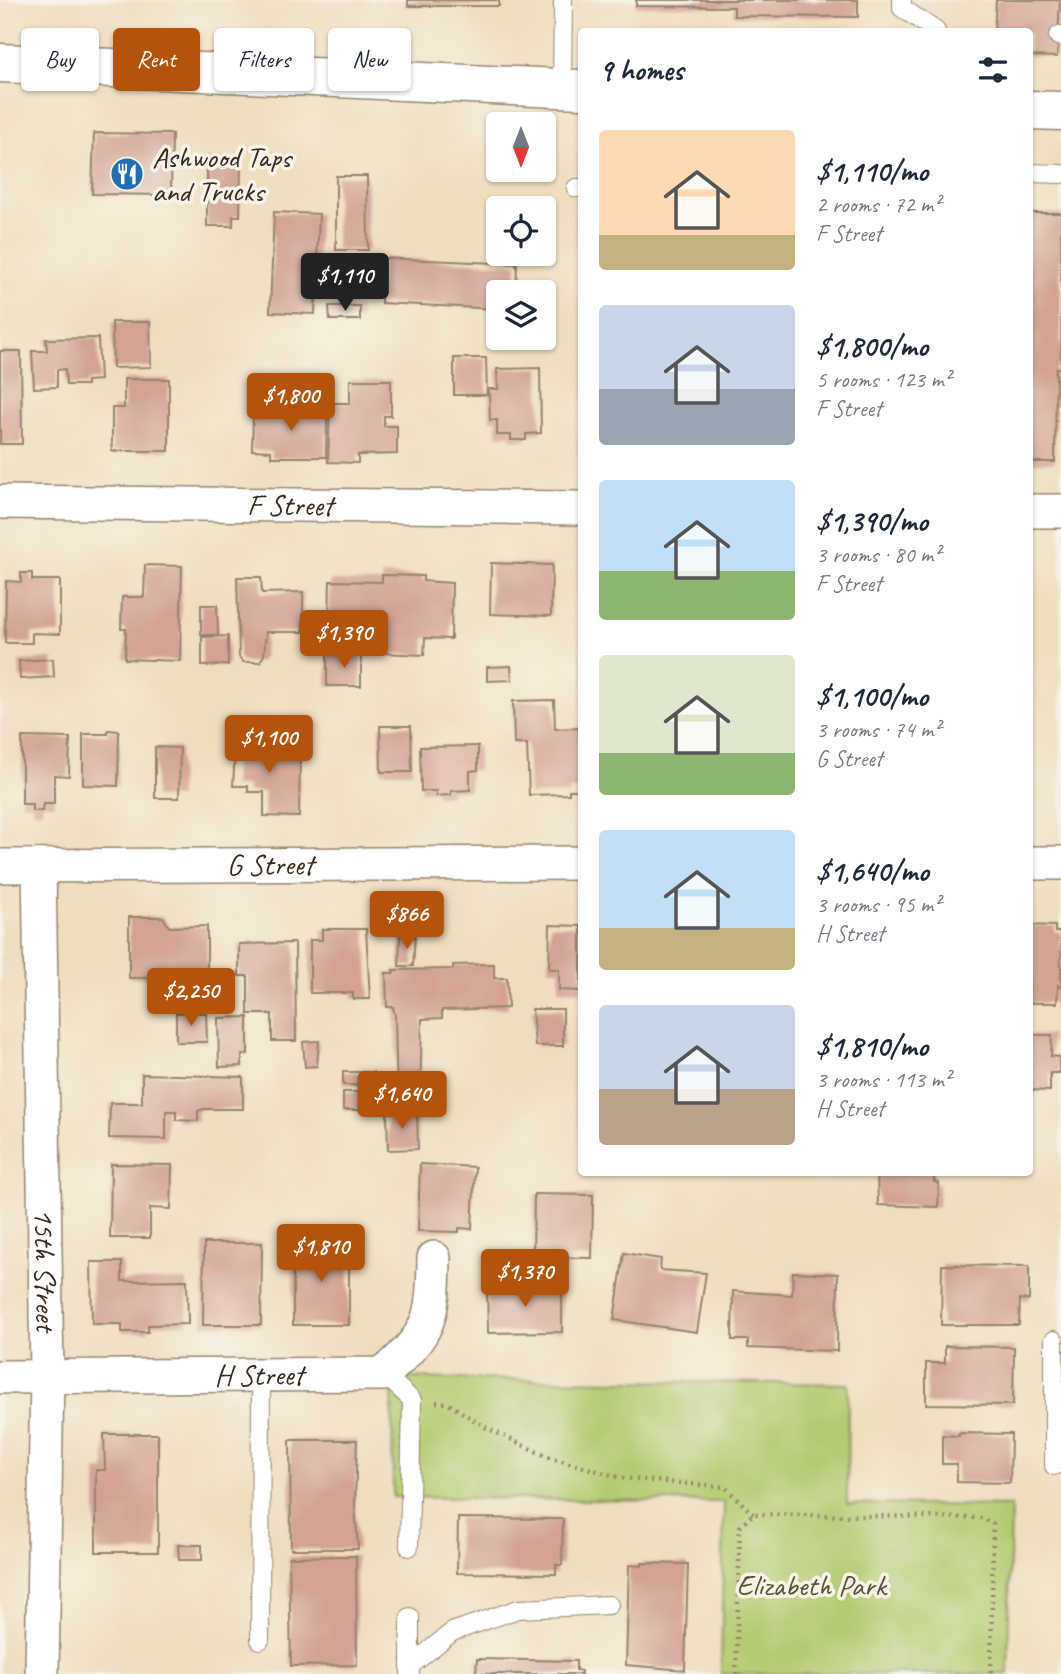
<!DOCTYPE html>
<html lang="en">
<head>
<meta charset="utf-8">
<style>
  body { margin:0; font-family:Caveat,sans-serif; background:#f6f6f7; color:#1f2937; height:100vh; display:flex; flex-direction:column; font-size:26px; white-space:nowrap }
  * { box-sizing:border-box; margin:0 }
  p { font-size:23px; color:#747a83 }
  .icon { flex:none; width:38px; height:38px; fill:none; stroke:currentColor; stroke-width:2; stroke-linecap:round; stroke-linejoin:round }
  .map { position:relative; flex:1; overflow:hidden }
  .sheet { position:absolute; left:578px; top:28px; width:455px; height:1148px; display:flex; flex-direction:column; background:#fff; border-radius:7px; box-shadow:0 2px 5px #0004 }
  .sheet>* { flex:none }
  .banner { position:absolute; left:21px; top:28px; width:452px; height:63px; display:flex; gap:14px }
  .needle { width:46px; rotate:180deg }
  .controls { position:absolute; left:486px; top:112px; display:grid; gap:14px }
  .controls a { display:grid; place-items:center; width:70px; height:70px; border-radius:7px; background:#fff; box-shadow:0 2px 5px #0004; font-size:35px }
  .price { position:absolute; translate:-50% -60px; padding:0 16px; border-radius:7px; background:#b45309; color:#fff; font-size:23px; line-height:46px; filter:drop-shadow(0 2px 4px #0008) }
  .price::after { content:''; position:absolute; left:50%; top:42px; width:21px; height:16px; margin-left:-10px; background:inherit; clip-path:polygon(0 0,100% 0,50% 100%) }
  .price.active { background:#222; color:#fff }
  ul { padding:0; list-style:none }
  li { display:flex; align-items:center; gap:21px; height:175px; padding:0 21px }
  li span { display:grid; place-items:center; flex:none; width:196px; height:140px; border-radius:7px; color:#555 }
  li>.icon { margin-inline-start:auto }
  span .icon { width:84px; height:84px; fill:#fffc; stroke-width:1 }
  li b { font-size:30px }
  h2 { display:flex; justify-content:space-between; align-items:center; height:84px; padding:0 21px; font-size:30px }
  .chip { padding:0 24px; border-radius:7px; background:#fff; box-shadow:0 2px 5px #0004; font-size:24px; line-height:63px }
  .chip.active { background:#b45309; color:#fff }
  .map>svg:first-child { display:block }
  .green { fill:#b4cb71; stroke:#787a48; stroke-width:2 }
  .building { fill:#d2a294 }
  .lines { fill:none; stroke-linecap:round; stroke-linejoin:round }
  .service-casing { stroke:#95846e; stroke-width:20 }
  .minor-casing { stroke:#95846e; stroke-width:36 }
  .primary-casing { stroke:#95846e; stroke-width:41 }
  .path { stroke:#95846e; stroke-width:4.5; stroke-dasharray:2 5; stroke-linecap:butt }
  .service { stroke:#fff; stroke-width:18 }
  .minor { stroke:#fff; stroke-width:33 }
  .primary { stroke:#fff; stroke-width:38 }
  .labels { text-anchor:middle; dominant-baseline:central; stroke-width:7; stroke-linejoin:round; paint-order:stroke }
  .poi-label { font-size:30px; fill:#3b2a1e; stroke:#f7f3e8; text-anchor:start }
  .street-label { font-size:30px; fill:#3b2a1e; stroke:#f7f3e8 }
  .park-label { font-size:30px; fill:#595233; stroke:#f7f3e8 }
</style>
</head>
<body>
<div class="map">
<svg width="1061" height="1674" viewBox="0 0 1061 1674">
  <rect width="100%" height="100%" fill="#f7f3e8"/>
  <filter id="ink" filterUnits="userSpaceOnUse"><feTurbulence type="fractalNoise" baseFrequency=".0143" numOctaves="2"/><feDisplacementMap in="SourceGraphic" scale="14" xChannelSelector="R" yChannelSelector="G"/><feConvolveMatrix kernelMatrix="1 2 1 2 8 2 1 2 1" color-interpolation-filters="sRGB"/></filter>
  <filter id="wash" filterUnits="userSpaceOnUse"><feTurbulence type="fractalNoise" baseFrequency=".00686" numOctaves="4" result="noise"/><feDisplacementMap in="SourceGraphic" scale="28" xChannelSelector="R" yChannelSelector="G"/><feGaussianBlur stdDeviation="1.57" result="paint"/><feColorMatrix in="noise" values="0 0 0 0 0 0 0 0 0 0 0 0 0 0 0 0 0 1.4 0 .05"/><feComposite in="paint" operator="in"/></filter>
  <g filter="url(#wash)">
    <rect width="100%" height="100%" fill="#efdebe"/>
    <path class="green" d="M392,1378L848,1384L847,1504L1011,1506L1008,1674H721L724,1502L393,1497Z"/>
    <g id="blocks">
      <path class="building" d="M408,0H499V6H408Z
        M636,0H858V17L734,16V7L636,6Z
        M996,0H1060L1057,57L1029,56V32H994Z
        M94,133L172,134L171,195L92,194Z
        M207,159L241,160L240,216H233V226H207Z
        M336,176H367L368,250H336Z
        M274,212L319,214L315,314L270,312Z
        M1029,213H1061V368H1056L1055,462H1029Z
        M383,258L517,264L516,292H499V309L381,303Z
        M329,306H360V320H330Z
        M112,322H150L151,367L113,368Z
        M98,338L100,380L87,381V385H66L65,369L57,370V387L34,388L32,351H47L46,339Z
        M0,351H21L22,444H0Z
        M454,358H486L487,395H454Z
        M540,368L541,433L526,434V440H511V435H497V420H490L489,389H498L497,369Z
        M124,379H169V451H112V408H124Z
        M350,380H391V416H384V426H397V454L358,455V463L328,462L330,403H350Z
        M298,402H317L316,415H327L326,457H271V451L252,450L253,413L298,414Z
        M491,563L552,565L551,616L490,614Z
        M145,565L182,566L180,661L125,659L126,629H121L122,597H144Z
        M21,573H32V580H60V634L32,633V643H5L6,581L21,582Z
        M382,575L423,576V581L452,583L451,639L425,638L424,655L382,653V639H378V627H369V622L329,621L330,581L382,582Z
        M237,577H261L262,593L303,592V632H266L264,655L260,662H243L239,657Z
        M201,605H217L218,635H201Z
        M228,636V665L202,666V637Z
        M327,653H361V686H327Z
        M53,659L54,677L20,679L19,661Z
        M511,666L512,680L487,681V667Z
        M554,700L555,729L581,728V790H569V794L529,795L527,744H514L513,701Z
        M380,726H411L412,772H381Z
        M108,730L119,731L118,786L83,785V734H108Z
        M236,734H259V748H300L299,817L264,816V792H248V786H233Z
        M22,737L70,738L69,776L54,775V804H43L42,811H32V804H22Z
        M478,746V770L470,771V790L451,791V795L436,796V791H421L420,747Z
        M155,747L180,748L179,798H155Z
        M129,917H163L169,927L207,926V977L129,978Z
        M550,925L581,926V991L559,990V969H549Z
        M1029,925L1055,926V932H1061V986L1058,985L1057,1003H1029Z
        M322,929H366L370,999H353V993H310V940H322Z
        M400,936H415L413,966H399Z
        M295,943L296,1041H272V1014H248V976H239V944Z
        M494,964V978H507L508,1008L442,1010V1018L422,1019L420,1100L397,1101L395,1016L393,1007H387L386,973H394L393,970L453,969V965Z
        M532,1009H563V1046H535Z
        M176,1013H206L207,1042H176Z
        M248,1017V1054L242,1055V1066L219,1067L218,1018Z
        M1029,1035H1052L1051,1056L1059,1057V1073H1050V1091L1029,1090Z
        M319,1041L317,1066L305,1067L303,1042Z
        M343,1072H374V1086L343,1085Z
        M142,1074L243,1077V1109H204L198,1111V1121L176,1120V1111H166V1139L109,1138L110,1103H142Z
        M343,1092H369V1110H343Z
        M387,1113H417L418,1149L388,1150Z
        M111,1164L172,1165L171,1209L150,1208V1238H110Z
        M420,1164L475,1167L472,1229L459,1228V1232L418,1231Z
        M877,1172H934V1182L939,1183L938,1207L878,1205Z
        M534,1194L593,1195L592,1258L533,1257Z
        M204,1243H262L261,1325H203Z
        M293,1243H349V1325H293Z
        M624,1253L661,1259L660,1270L706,1273L697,1332L614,1320Z
        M91,1262H122V1281L187,1280L188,1324L148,1325V1332H122V1324H92Z
        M942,1265L1029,1266V1300L1020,1299L1019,1325H941Z
        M793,1272L838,1274L837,1351L748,1348V1340H732L733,1291L792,1295Z
        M487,1285H562V1332L488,1333Z
        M945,1346L1014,1347L1013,1405L926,1404V1363H945Z
        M959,1433L1011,1434L1010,1483L957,1482V1464H942V1435L959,1436Z
        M104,1434H158V1552H96V1470H105Z
        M290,1440H357L355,1505L358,1549H291Z
        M458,1518L563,1519L562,1565H556V1574L457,1573Z
        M178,1545H202V1560H179Z
        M356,1556L357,1665L291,1666L289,1557Z
        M642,1563L688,1564L685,1670L626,1665L629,1565L642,1566Z
        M477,1659L576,1661V1670L581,1671V1674H476Z"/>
    </g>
  </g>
  <g filter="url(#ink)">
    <use href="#blocks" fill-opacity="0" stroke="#95846e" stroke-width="2"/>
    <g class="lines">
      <defs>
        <path id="service" d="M902,0V8L936,31
          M1058,36H1061
          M562,89L563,0
          M1029,173L1061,174
          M576,188H581
          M1054,1340V1402
          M384,1374L412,1400L409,1547
          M1054,1466V1402H1061
          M410,1617V1674
          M260,1640L261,1374
          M410,1666L452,1632L518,1609L609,1605"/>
        <g id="minor">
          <path id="s1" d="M0,502L581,508"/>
          <path d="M1029,511H1061"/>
          <path d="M1029,863H1061"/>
          <path id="s2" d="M0,866L581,863"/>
          <path id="s3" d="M39,866L47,1375L42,1674"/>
          <path id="s4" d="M0,1377L384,1374C431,1331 433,1320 434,1258"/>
        </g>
        <path id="primary" d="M0,63L581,89
          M1029,110L1061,111"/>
      </defs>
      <use href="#service" class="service-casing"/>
      <use href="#minor" class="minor-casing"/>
      <use href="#primary" class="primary-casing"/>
      <path class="path" d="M436,1402L447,1403L485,1427L548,1457L622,1478L725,1487L753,1514
        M736,1674L740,1527L753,1514L982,1518L993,1524L991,1674"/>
      <use href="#service" class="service"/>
      <use href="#minor" class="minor"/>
      <use href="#primary" class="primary"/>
    </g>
  </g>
  <defs>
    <symbol id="restaurant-disc" viewBox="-11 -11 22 22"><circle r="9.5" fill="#1f6fb2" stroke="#f7f3e8"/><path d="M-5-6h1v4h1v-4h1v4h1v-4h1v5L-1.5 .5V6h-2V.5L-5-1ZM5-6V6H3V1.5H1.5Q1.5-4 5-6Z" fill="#fff"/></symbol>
  </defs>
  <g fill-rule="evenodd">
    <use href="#restaurant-disc" x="108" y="155" width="38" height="38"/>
  </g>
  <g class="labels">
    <g class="poi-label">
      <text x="152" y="157">Ashwood Taps<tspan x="152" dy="34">and Trucks</tspan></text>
    </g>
    <g class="street-label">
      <text stroke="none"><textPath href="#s1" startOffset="290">F Street</textPath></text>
      <text stroke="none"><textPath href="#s2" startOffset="270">G Street</textPath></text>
      <text stroke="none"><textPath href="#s3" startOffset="404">15th Street</textPath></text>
      <text stroke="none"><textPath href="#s4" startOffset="259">H Street</textPath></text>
    </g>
    <g class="park-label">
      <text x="811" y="1585">Elizabeth Park</text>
    </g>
  </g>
</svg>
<div class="controls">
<a><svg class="needle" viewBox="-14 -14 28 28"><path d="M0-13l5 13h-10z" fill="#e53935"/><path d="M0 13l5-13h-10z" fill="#747a83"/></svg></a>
<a><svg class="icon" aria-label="locate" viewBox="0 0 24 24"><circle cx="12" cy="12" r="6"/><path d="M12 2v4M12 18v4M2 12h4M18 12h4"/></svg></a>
<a><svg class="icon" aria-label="layers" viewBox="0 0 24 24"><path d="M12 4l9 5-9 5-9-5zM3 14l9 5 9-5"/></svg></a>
</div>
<b class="price active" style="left:345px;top:313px">$1,110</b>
<b class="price" style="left:291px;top:433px">$1,800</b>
<b class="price" style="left:344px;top:670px">$1,390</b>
<b class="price" style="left:269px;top:775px">$1,100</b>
<b class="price" style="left:407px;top:951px">$866</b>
<b class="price" style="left:191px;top:1028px">$2,250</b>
<b class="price" style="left:402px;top:1131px">$1,640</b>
<b class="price" style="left:321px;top:1284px">$1,810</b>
<b class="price" style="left:525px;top:1309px">$1,370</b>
<div class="banner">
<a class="chip">Buy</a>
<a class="chip active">Rent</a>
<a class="chip">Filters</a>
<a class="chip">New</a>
</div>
<section class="sheet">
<h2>9 homes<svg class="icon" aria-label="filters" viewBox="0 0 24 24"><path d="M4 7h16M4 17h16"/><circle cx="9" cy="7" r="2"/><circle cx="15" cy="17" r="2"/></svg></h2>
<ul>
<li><span style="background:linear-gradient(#ffd9b3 75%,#c2b280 0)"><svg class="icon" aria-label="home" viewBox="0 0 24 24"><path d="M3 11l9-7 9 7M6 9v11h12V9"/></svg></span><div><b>$1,110/mo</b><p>2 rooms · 72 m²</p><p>F Street</p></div></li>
<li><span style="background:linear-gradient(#c9d6e8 60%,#9aa5b1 0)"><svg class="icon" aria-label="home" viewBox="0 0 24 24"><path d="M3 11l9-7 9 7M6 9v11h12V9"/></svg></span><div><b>$1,800/mo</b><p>5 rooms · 123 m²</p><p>F Street</p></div></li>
<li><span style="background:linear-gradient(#bfe0f5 65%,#8fb573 0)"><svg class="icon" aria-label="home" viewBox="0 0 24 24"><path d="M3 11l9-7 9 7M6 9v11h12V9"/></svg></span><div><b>$1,390/mo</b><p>3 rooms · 80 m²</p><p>F Street</p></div></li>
<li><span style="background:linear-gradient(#dfe7d0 70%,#8fb573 0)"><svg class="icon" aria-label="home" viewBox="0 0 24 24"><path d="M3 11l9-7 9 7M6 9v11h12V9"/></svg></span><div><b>$1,100/mo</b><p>3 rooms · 74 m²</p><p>G Street</p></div></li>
<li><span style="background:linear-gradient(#bfe0f5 70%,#c2b280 0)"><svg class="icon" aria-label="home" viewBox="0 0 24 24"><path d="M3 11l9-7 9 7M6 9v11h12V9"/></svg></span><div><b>$1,640/mo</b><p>3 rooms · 95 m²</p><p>H Street</p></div></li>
<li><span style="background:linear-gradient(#c9d6e8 60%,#b9a48a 0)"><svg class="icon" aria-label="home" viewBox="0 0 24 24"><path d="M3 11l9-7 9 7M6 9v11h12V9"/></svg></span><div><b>$1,810/mo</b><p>3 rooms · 113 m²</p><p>H Street</p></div></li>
</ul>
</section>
</div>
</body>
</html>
